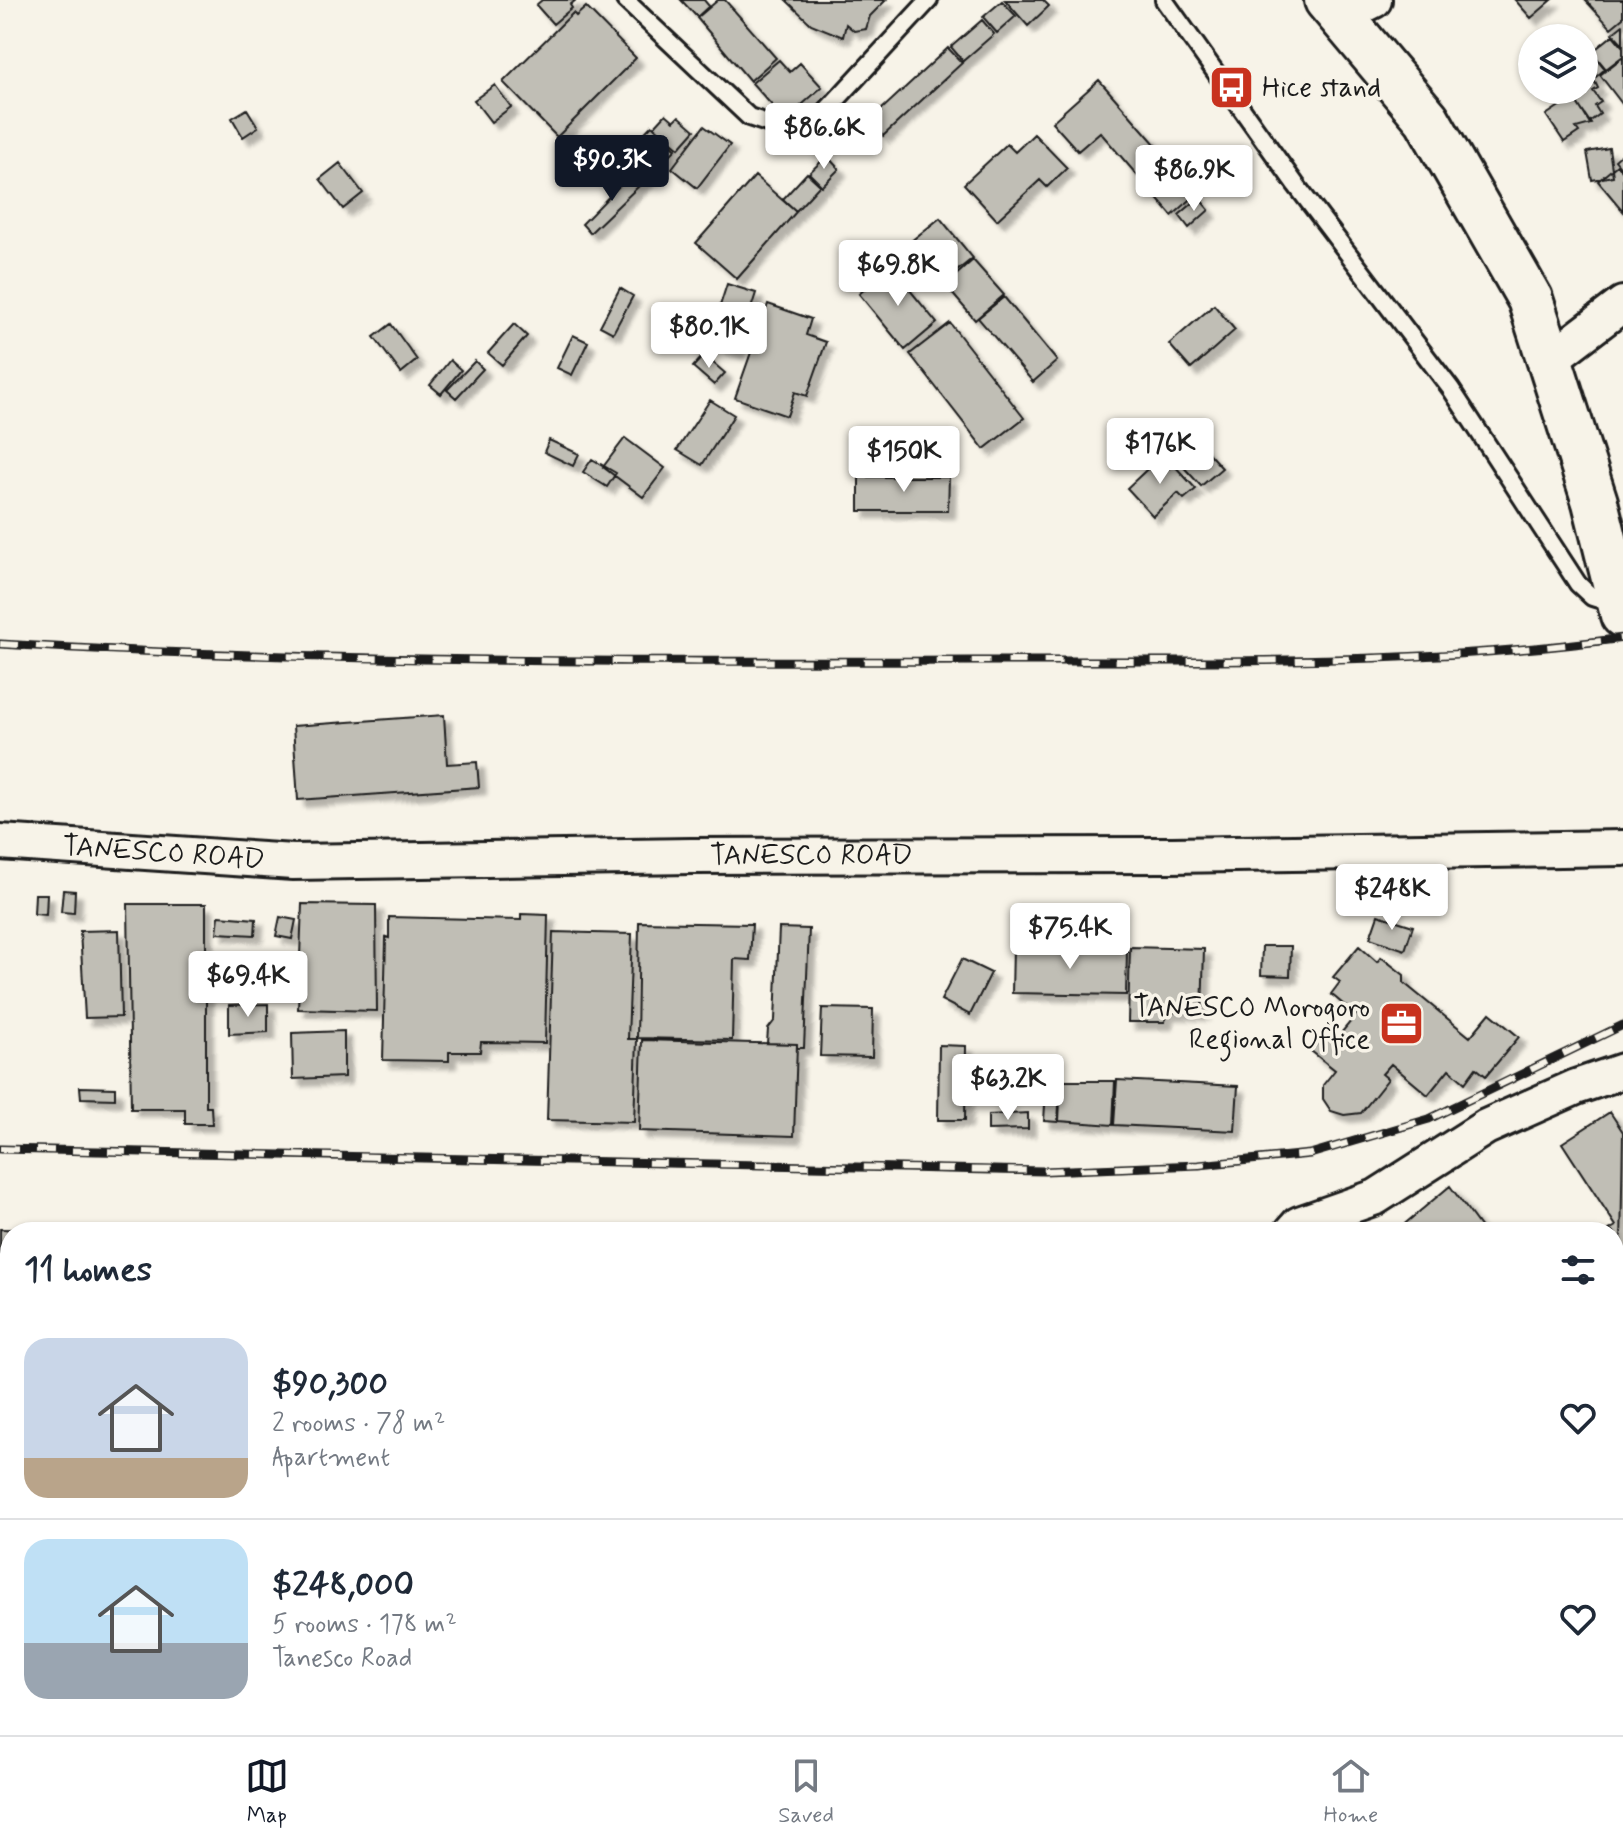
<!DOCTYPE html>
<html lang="en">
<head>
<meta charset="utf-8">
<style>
  body { margin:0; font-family:Mynerve,sans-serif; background:#f6f6f7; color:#1f2937; height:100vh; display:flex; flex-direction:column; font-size:30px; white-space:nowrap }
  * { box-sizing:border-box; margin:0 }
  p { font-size:26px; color:#747a83 }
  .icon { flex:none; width:44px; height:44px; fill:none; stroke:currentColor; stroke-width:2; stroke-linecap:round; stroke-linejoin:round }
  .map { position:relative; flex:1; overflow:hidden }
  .details { position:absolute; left:0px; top:1222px; width:1624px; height:514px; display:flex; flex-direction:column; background:#fff; border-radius:32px 32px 0 0; box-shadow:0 2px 6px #0004 }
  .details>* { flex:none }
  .buttons { position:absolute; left:1518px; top:24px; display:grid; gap:16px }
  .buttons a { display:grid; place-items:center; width:80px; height:80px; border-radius:50%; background:#fff; box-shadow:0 2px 6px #0004; font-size:40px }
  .price { position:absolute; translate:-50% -68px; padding:0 18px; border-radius:8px; background:#fff; color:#222; font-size:26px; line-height:52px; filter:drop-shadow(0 2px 4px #0008) }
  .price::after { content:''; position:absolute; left:50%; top:48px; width:24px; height:18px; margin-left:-12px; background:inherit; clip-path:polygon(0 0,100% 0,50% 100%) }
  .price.active { background:#111827; color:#fff }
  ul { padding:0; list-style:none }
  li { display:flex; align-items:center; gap:24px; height:200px; padding:0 24px }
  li+li { border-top:2px solid #e0e1e3 }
  li span { display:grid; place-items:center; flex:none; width:224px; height:160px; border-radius:24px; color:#555 }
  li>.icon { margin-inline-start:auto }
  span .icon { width:96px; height:96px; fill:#fffc; stroke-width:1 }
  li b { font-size:34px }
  h2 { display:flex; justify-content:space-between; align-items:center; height:96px; padding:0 24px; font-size:34px }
  .tab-bar { display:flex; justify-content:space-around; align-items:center; height:112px; border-top:2px solid #e0e1e3; background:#fff; font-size:22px; color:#747a83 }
  .tab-bar a { display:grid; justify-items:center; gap:4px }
  .tab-bar .active { color:#111827 }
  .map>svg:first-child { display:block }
  .building { fill:#c0beb5; stroke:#1c1c1c; stroke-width:2; filter:url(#shadow) }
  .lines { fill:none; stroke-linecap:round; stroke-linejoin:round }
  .service-casing { stroke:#1c1c1c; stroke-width:22 }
  .minor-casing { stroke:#1c1c1c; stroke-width:40 }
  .secondary-casing { stroke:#1c1c1c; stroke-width:50 }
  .service { stroke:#f7f3e8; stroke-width:16 }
  .minor { stroke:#f7f3e8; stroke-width:34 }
  .secondary { stroke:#f7f3e8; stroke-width:44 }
  .rail-casing { stroke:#1c1c1c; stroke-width:9 }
  .rail { stroke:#f7f3e8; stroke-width:6; stroke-dasharray:18; stroke-linecap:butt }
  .labels { text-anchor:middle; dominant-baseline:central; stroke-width:7; stroke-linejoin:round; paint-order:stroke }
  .poi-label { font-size:28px; fill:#1c1c1c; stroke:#f7f3e8; text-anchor:start }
  .street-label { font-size:28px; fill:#1c1c1c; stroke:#f7f3e8 }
</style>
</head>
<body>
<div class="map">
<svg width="1623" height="1735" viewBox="0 0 1623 1735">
  <defs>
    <filter id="shadow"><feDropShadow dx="7" dy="7" stdDeviation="2" flood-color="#0004"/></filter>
  </defs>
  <rect width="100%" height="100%" fill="#f7f3e8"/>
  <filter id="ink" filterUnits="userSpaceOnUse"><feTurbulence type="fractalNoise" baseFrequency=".0125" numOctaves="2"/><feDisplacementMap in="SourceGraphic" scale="16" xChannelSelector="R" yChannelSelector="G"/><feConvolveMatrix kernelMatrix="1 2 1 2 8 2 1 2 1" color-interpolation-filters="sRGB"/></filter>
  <g filter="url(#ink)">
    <path class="building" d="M542,0H576L570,5L572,8L553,24L536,5Z
      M681,0H704L709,6L697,17Z
      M718,0H725L776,58L750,81L697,18Z
      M786,0H886L870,16L866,29L854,31L846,24L843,37L811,24Z
      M1005,0H1043L1049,6L1028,26Z
      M1515,0H1552L1531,18Z
      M1585,0H1623V18L1611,28Z
      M1002,1L1016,16L997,33L983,17Z
      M586,7L636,58L557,137L503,82L573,13L576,16Z
      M982,20L994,34L963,61L951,47Z
      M1623,25V44L1613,33Z
      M1613,35L1623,47V56L1606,69L1592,52Z
      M948,48L962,63L883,136L869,121Z
      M1593,54L1605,69L1590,82L1584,74V60Z
      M1623,57V105L1600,75Z
      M779,60L790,72L800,63L822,87L794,112L776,110L752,83Z
      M1099,80L1198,193L1172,216L1100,132L1078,151L1052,122Z
      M1595,82L1598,88L1593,91L1601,102L1595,106L1600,114L1589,122L1573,96Z
      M495,85L511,107L491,122L474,100Z
      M1573,97L1591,124L1576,128L1579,132L1564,142L1546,115Z
      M247,109L258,127L243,137L232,118Z
      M666,114L674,121L679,116L695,130L679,148L654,127Z
      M652,125L676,149L643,182L619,159Z
      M704,126L730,145L697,188L672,168Z
      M1034,134L1067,168L1047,187L1040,180L997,220L964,184L1007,144L1015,152Z
      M1609,148L1613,176L1592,180L1587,152Z
      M1623,153V170L1615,160Z
      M827,156L839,169L822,186L809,173Z
      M340,163L363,193L343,209L320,179Z
      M1617,165L1623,172V211L1598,181Z
      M807,173L820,185L796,211L783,199Z
      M631,174L641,184L590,233L582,224Z
      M755,176L796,212L737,279L696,243Z
      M1199,198L1209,210L1189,228L1179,215Z
      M940,218L973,258L943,282L910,242Z
      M973,260L1004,295L975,320L945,285Z
      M891,267L937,323L905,350L859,294Z
      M727,284L756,293L737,352L708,343Z
      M620,288L633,296L613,333L600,326Z
      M1004,297L1057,361L1033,382L978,318Z
      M768,304L811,319L806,335L826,342L807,396L795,392L787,416L735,398Z
      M1214,305L1235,330L1191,369L1169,344Z
      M950,323L1024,418L984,449L910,354Z
      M391,324L417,360L401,373L374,337Z
      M514,324L527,336L502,365L488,353Z
      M573,335L588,342L572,375L557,368Z
      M704,355L725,373L714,385L693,367Z
      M450,360L461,370L441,394L430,385Z
      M475,361L483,369L456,398L447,390Z
      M710,400L734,415L702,465L677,450Z
      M1188,431L1222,468L1201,486L1168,450Z
      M625,438L665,468L643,497L603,467Z
      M549,440L579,454L573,466L544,452Z
      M1159,458L1169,468L1173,464L1196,489L1184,499L1178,493L1153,516L1127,488Z
      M592,459L616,473L607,487L583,472Z
      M859,477H949L948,511H859Z
      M444,715L447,764L477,762L479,787L298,800L293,726Z
      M63,890L75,891L74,913L61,912Z
      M35,894H47L46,915L34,914Z
      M128,904H206V1107H211L212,1124H185V1109H131Z
      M302,904L376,905L377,1011L298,1009Z
      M521,914L548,915L545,1043L481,1042L480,1052H449V1061L383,1060L386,937L389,938V917L521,920Z
      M1378,915L1413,926L1405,950L1370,938Z
      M219,916L256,919L255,935L217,933Z
      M280,917L296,920L292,939L276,936Z
      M639,922L752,924L750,960L734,959L732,1040L637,1038Z
      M779,928L809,929L804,1048H797V1044L767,1043L768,1029L775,1020Z
      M119,930L121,1017L85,1018L80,931Z
      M553,932L632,934L628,1039H637L634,1122L547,1120Z
      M1262,946H1291L1290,976L1261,975Z
      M1359,946L1377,962L1381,957L1404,975V983L1470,1037L1490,1013L1519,1037L1486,1076L1476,1068L1465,1083L1449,1069L1428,1095L1391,1064L1382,1074L1388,1079L1361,1113L1344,1115L1331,1111L1323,1099V1085L1335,1070L1311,1051L1324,1034L1337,1038L1356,1015L1331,994L1340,982L1333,977Z
      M1013,947L1127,949L1126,995L1012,993Z
      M1130,947L1204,949L1202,1013L1166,1012L1165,1022H1128Z
      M962,959L991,973L970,1015L941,1000Z
      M268,1004V1032L229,1034V1005Z
      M822,1008L873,1009L872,1057L820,1056Z
      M344,1031V1077L293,1079L292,1033Z
      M642,1040L797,1044L794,1136L639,1131Z
      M939,1045L966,1046L965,1120H938Z
      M1117,1080L1238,1086L1235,1131L1114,1125Z
      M1061,1081H1115L1113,1125L1059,1121Z
      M80,1087L115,1088V1099L81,1098Z
      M1046,1088L1060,1089L1058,1122L1044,1121Z
      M1610,1112L1623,1132L1621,1248L1614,1232L1609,1230L1616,1226L1562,1143Z
      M1028,1113V1129L988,1130V1115Z
      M1450,1186L1484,1232H1395Z
      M237,1228L297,1229V1232H237Z
      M0,1229L175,1232H10V1321H0Z
      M1614,1408H1623V1452H1614Z
      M1617,1594L1623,1601V1664L1614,1665Z
      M0,1623L8,1641L0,1644Z
      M1614,1673H1623V1735H1503L1502,1726H1614Z
      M10,1683V1713L1,1715L0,1685Z
      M0,1710H10V1726H73V1735H0Z
      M491,1726H664V1735H491Z"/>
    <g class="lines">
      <defs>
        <path id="service" d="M625,0L749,117L788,130H806L814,124L929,0
          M1164,0L1296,185L1451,389L1578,584L1592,597L1614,604"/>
        <g id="minor">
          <path d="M1342,16L1374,0"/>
          <path d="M1548,361L1623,304"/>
          <path id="s1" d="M0,842L293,862L691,856L1172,855L1623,848"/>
          <path d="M1292,1232L1299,1224L1376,1197L1486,1127L1576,1087L1623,1071"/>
          <path d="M0,1468H10"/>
          <path d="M1614,1472L1623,1469"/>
        </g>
        <path id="secondary" d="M1327,0L1427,119L1530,299L1595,502L1623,615"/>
      </defs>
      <use href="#service" class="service-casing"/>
      <use href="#minor" class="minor-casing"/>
      <use href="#secondary" class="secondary-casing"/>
      <use href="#service" class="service"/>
      <use href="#minor" class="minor"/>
      <use href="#secondary" class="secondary"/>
      <defs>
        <path id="rail" d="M0,644C322,663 648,662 971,661C1185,660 1412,667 1623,638
          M0,1149L1044,1171L1199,1165L1310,1154L1429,1119L1623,1025"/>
      </defs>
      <use href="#rail" class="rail-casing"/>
      <use href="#rail" class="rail"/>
    </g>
  </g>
  <defs>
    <symbol id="bus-square" viewBox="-11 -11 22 22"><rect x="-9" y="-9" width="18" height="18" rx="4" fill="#c8321e" stroke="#f7f3e8"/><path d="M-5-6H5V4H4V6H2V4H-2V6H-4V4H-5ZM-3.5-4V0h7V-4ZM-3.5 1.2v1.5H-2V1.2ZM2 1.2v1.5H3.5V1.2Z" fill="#fff"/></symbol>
    <symbol id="office-square" viewBox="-11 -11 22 22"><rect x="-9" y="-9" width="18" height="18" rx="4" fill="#c8321e" stroke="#f7f3e8"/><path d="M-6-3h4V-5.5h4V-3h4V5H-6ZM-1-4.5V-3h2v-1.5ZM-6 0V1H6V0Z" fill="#fff"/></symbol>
  </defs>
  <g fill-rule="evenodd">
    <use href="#bus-square" x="1206" y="62" width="51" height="51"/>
    <use href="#office-square" x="1376" y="998" width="51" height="51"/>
  </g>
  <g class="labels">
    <g class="poi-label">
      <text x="1262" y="88">Hice stand</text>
      <text x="1370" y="1008" text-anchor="end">TANESCO Morogoro<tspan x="1370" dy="32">Regional Office</tspan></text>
    </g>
    <g class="street-label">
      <text stroke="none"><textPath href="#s1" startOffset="164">TANESCO ROAD</textPath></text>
      <text stroke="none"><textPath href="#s1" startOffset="812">TANESCO ROAD</textPath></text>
    </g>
  </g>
</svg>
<div class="buttons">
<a><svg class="icon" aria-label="layers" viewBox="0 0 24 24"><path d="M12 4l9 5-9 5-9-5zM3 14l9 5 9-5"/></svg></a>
</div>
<b class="price" style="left:824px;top:171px">$86.6K</b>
<b class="price active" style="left:612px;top:203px">$90.3K</b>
<b class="price" style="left:1194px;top:213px">$86.9K</b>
<b class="price" style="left:898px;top:308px">$69.8K</b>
<b class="price" style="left:709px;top:370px">$80.1K</b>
<b class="price" style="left:1160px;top:486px">$176K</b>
<b class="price" style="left:904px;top:494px">$150K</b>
<b class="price" style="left:1392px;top:932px">$248K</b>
<b class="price" style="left:1070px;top:971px">$75.4K</b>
<b class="price" style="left:248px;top:1019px">$69.4K</b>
<b class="price" style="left:1008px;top:1122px">$63.2K</b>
<section class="details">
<h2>11 homes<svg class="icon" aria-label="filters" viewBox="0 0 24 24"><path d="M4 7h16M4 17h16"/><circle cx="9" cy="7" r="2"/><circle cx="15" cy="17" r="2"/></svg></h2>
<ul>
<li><span style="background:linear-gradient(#c9d6e8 75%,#b9a48a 0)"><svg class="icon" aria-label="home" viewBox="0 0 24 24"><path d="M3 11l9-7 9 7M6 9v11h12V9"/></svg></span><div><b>$90,300</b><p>2 rooms · 78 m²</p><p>Apartment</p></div><svg class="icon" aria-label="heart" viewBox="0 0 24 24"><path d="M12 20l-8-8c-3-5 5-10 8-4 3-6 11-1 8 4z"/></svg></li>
<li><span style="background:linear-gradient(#bfe0f5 65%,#9aa5b1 0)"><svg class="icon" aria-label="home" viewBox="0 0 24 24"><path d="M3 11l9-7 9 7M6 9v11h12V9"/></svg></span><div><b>$248,000</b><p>5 rooms · 178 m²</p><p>Tanesco Road</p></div><svg class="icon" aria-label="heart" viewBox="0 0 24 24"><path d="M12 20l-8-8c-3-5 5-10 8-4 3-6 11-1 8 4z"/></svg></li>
</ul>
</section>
</div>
<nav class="tab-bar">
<a class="active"><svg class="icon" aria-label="map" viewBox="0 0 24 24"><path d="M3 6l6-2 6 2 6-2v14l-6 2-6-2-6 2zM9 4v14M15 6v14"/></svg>Map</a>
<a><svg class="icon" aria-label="saved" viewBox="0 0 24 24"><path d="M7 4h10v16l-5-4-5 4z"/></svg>Saved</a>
<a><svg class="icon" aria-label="home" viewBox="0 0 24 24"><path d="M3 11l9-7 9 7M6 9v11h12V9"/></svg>Home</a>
</nav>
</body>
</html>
